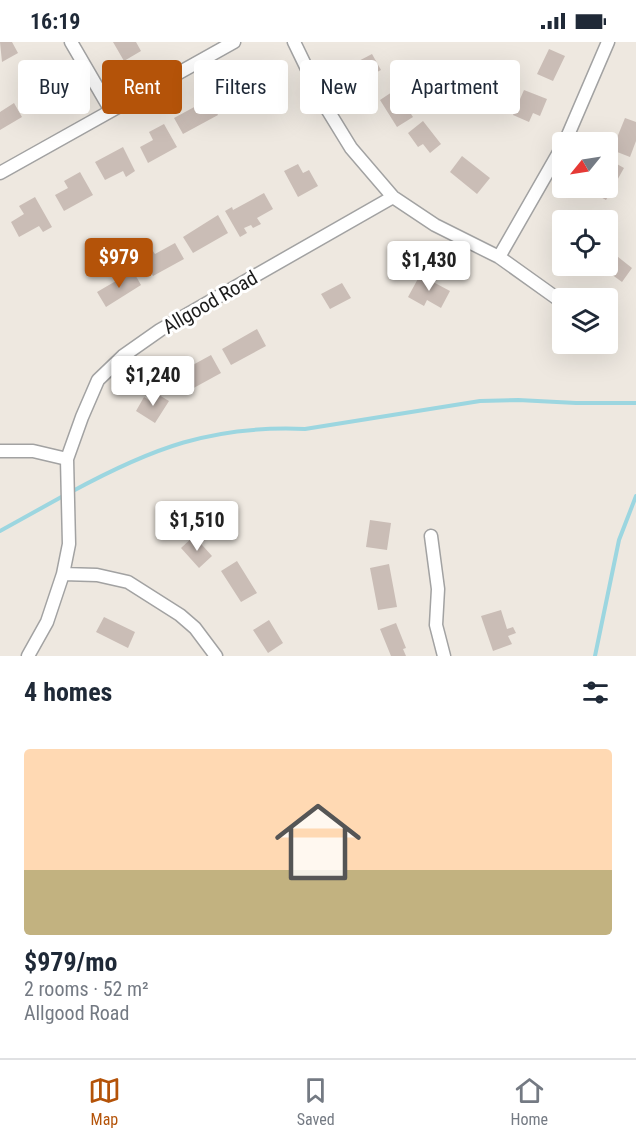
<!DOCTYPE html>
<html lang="en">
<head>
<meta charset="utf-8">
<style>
  body { margin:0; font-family:"Roboto Condensed",sans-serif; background:#f6f6f7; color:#1f2937; height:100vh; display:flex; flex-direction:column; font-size:22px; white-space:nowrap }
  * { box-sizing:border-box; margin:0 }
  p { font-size:20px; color:#747a83 }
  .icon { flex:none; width:33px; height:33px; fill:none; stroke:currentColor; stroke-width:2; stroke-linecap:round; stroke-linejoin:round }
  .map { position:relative; height:614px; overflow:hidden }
  .panel { display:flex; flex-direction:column; background:#fff; flex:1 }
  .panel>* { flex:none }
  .banner { position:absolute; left:18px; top:18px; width:600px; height:54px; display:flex; gap:12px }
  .needle { width:39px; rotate:240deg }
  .fabs { position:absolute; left:552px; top:90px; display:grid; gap:12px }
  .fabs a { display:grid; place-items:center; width:66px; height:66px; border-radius:6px; background:#fff; box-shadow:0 6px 24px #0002; font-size:30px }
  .price { position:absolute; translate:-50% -51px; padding:0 14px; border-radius:6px; background:#fff; color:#222; font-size:20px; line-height:39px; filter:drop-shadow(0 2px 3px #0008) }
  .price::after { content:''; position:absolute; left:50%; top:36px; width:18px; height:14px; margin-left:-9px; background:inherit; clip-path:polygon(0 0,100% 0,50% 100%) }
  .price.active { background:#b45309; color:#fff }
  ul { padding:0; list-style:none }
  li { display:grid; align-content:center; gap:12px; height:318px; padding:0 24px }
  li span { display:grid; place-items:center; height:186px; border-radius:6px; color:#555 }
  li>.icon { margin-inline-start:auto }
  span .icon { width:108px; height:108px; fill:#fffc; stroke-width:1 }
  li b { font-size:26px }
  h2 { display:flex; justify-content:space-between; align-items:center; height:72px; padding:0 24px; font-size:26px }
  .tag { padding:0 21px; border-radius:6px; background:#fff; box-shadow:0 6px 24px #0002; font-size:21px; line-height:54px }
  .tag.active { background:#b45309; color:#fff }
  .status { display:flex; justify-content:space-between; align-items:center; height:42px; padding:0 30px; background:#fff; direction:ltr }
  .status svg { height:16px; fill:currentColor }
  .dock { display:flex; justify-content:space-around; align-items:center; height:84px; border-top:2px solid #e0e1e3; background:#fff; font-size:16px; color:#747a83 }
  .dock a { display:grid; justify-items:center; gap:3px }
  .dock .active { color:#b45309 }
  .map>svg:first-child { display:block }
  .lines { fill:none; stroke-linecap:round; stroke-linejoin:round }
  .stream { stroke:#9cd6e0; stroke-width:4 }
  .building { fill:#cabdb6 }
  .minor-casing { stroke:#a2a2a2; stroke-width:15 }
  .minor { stroke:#fff; stroke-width:12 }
  .labels { text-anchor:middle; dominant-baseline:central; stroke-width:6; stroke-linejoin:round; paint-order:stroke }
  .street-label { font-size:20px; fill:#1b1b1b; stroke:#fff }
</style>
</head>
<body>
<div class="status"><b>16:19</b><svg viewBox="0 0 49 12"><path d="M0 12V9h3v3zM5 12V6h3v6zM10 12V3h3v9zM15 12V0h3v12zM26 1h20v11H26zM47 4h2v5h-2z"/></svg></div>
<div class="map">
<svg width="636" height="614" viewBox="0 0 636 614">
  <rect width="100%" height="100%" fill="#eee8e0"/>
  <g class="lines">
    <path class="stream" d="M71,450C152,406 212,383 305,387L480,359L518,358L576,361H636
      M0,489L65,453
      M595,614L619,498L636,454"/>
  </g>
  <path class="building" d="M0,0H12L18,11L2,20Z
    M113,0H136L141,9L124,19Z
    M549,7L565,14L553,39L537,32Z
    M372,12L381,28L358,40L349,24Z
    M35,19L59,57L40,67L19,29Z
    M237,38L242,47L256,39L265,55L236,71L222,47Z
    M395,48L413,75L397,85L380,58Z
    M524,48L547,57L540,74L533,71L529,80L513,73Z
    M209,57L218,73L183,92L174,76Z
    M14,61L22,75L0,88V70Z
    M625,76L636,80V99L630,115L612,108Z
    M423,79L441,102L430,111L423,102L418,105L408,91Z
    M164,82L177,105L148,121L140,105L153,98L149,90Z
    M123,105L135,129L126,135L123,129L105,138L95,120Z
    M462,114L490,136L477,152L450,130Z
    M608,117L624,126L606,158L590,149L592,146H608Z
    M298,122L303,131L309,128L318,144L298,155L284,129Z
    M80,130L93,153L64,169L55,153L68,146L64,139Z
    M264,151L273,167L257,176L261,182L253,186L251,183L244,186L247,191L240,195L225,169L232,165L233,168Z
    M35,155L52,185L43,190L39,184L19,195L11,180L24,172L19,164Z
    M218,173L228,191L193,211L183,195Z
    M175,201L184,217L153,234L140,211L150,205L155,212Z
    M608,207L632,226L622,240L600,224H608Z
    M133,229L141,243L106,265L97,250Z
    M420,233L450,249L441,266L427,258L424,264L408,255Z
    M342,241L351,256L330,267L321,252Z
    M257,287L266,304L231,323L222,307Z
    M211,313L221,331L190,348L180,330Z
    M154,350L169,359L155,381L136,369L144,355L149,358Z
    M370,478L391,481L387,508L366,505Z
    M194,494L212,514L199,526L181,506Z
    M237,519L257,551L241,560L221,529Z
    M389,522L397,565L378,568L370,526Z
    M501,568L507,587L513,585L516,591L508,594L512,602L493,609L481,574Z
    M104,575L135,590L128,606L96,590Z
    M269,578L283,601L268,611L253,588Z
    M396,581L406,606L403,607L406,614H391L380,587Z"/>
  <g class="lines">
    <defs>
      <path id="minor" d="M71,0L110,67
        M294,0L324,62L351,106L393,155L435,183L499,215L562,260
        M565,100L608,0
        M0,131L234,0
        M499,215L562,105
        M0,409H33L67,417
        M431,494L438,547L436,583L444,614
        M63,532L97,533L128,540L180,573L195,586L216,614
        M28,614L47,580L63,532L69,502L67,417L82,375L98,338L123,314L160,288L393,155"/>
    </defs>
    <use href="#minor" class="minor-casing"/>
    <use href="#minor" class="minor"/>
  </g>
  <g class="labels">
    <g class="street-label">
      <text transform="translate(210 260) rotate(-30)">Allgood Road</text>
    </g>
  </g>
</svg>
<div class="fabs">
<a><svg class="needle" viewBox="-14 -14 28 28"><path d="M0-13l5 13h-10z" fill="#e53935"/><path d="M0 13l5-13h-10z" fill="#747a83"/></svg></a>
<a><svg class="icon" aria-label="locate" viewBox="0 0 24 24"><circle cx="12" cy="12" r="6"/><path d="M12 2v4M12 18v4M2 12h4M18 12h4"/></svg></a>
<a><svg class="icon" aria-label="layers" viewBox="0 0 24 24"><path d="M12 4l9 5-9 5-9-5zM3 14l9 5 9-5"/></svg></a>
</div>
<b class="price active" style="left:119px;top:247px">$979</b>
<b class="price" style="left:429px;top:250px">$1,430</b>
<b class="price" style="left:153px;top:365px">$1,240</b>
<b class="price" style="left:197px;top:510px">$1,510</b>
<div class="banner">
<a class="tag">Buy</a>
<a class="tag active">Rent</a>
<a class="tag">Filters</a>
<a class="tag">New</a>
<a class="tag">Apartment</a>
</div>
</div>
<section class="panel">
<h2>4 homes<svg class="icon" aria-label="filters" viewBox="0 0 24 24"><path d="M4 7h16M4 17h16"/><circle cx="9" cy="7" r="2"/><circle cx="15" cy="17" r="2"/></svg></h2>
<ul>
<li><span style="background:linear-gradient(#ffd9b3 65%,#c2b280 0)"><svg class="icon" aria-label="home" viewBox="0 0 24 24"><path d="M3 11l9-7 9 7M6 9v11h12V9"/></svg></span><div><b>$979/mo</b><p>2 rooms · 52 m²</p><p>Allgood Road</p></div></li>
</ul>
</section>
<nav class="dock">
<a class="active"><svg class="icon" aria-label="map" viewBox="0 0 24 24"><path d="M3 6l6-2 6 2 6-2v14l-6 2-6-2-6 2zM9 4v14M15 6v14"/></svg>Map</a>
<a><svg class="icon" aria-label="saved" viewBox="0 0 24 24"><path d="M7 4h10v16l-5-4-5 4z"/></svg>Saved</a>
<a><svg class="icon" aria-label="home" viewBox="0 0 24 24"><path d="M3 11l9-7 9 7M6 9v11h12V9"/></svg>Home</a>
</nav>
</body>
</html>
